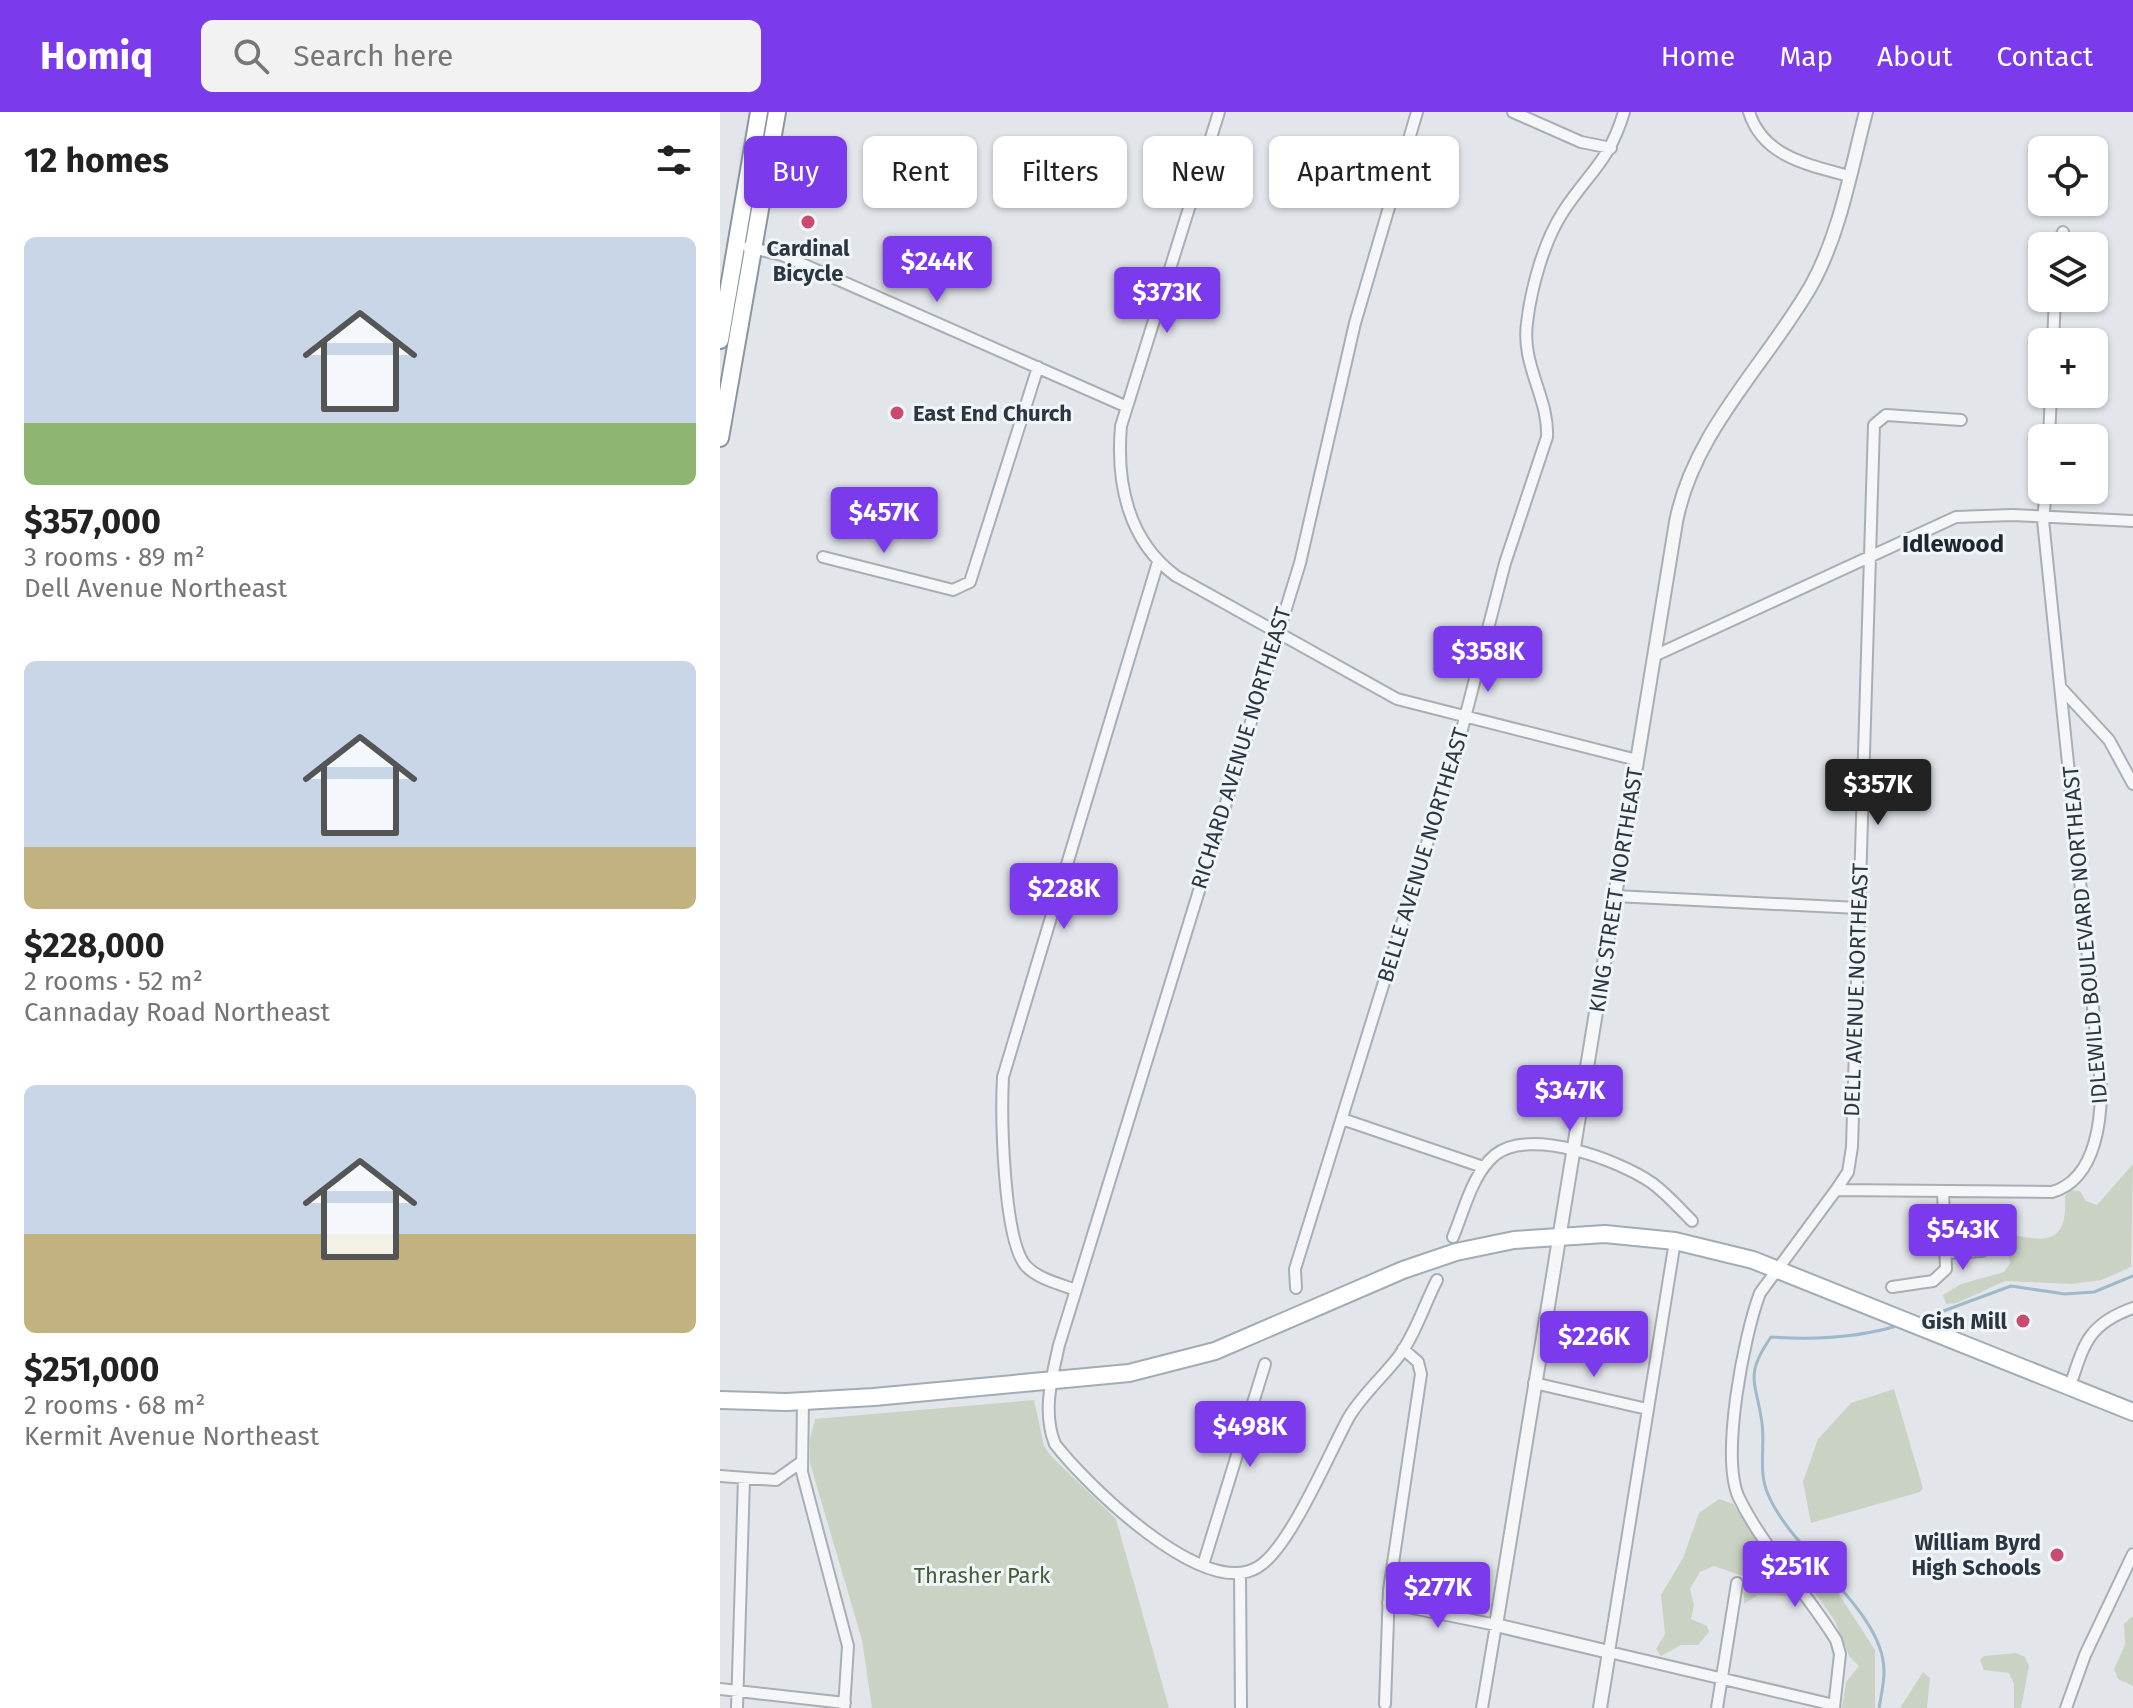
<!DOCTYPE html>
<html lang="en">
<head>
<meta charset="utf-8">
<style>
  body { margin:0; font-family:"Fira Sans",sans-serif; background:#f2f2f2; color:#222; height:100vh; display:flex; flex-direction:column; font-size:30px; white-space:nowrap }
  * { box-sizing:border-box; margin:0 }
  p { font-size:26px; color:#767676 }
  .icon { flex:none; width:44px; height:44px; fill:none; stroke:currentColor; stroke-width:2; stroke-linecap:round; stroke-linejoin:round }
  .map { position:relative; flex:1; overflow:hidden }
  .details { display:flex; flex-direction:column; background:#fff; width:720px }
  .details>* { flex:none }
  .banner { position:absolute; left:24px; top:24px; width:760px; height:72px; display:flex; gap:16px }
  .fabs { position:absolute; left:1308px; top:24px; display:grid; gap:16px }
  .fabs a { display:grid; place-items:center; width:80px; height:80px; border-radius:12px; background:#fff; box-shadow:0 2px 6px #0004; font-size:40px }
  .price { position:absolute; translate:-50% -68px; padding:0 18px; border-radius:8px; background:#7c3aed; color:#fff; font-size:26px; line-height:52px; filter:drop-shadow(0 2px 4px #0008) }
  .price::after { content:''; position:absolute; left:50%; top:48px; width:24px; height:18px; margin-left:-12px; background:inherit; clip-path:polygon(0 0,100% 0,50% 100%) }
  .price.selected { background:#222; color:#fff }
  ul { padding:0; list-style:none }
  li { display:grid; align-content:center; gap:16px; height:424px; padding:0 24px }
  li span { display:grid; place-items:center; height:248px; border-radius:12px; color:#555 }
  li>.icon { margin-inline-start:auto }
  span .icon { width:144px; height:144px; fill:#fffc; stroke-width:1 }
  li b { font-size:34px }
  h2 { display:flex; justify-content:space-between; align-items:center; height:96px; padding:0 24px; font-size:34px }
  .tag { padding:0 28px; border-radius:12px; background:#fff; box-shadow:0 2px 6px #0004; font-size:28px; line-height:72px }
  .tag.selected { background:#7c3aed; color:#fff }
  header { display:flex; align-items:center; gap:48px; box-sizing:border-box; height:112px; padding:0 40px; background:#7c3aed; color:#fff }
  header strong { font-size:38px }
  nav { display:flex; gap:44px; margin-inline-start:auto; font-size:28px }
  .search { width:560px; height:72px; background:#f2f2f2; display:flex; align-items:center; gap:20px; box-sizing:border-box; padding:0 28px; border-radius:12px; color:#767676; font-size:30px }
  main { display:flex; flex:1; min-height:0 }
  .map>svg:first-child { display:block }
  .green { fill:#cad3c3 }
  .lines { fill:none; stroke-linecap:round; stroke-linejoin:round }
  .stream { stroke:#9eb9c9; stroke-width:3 }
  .minor-casing { stroke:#a7aeb4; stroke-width:14 }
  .tertiary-casing { stroke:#a7aeb4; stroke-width:16 }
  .primary-casing { stroke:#a1acb5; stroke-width:20 }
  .trunk-casing { stroke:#8996a0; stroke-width:20 }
  .minor { stroke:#f4f6f8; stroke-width:10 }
  .tertiary { stroke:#f4f6f8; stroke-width:12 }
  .primary { stroke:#fff; stroke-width:16 }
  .trunk { stroke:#fff; stroke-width:16 }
  .poi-dot { fill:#cb4b70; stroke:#f1f5f7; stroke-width:3 }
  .labels { text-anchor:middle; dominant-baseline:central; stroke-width:6; stroke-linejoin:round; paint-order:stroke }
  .poi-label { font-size:22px; font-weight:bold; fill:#2a3641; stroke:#f1f5f7; text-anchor:end }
  .street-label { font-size:22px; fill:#2a3641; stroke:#f1f5f7 }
  .park-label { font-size:22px; fill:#445d38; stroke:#f1f5f7 }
  .neighbourhood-label { font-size:24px; font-weight:bold; fill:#1c2732; stroke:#f1f5f7 }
</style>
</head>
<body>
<header>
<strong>Homiq</strong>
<div class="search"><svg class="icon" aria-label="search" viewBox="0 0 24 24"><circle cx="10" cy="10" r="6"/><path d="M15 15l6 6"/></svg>Search here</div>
<nav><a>Home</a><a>Map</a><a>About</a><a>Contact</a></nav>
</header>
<main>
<section class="details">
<h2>12 homes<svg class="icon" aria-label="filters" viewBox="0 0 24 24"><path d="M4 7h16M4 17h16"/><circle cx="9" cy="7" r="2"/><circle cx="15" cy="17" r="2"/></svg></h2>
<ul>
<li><span style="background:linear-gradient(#c9d6e8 75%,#8fb573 0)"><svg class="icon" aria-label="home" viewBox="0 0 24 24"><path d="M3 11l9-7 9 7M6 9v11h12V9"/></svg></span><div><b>$357,000</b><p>3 rooms · 89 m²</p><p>Dell Avenue Northeast</p></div></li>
<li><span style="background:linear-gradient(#c9d6e8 75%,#c2b280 0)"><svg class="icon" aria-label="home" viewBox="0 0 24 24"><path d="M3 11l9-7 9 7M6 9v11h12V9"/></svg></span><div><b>$228,000</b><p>2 rooms · 52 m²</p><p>Cannaday Road Northeast</p></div></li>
<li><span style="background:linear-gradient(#c9d6e8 60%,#c2b280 0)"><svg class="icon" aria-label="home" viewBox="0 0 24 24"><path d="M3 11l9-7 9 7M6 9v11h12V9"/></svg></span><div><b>$251,000</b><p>2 rooms · 68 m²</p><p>Kermit Avenue Northeast</p></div></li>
</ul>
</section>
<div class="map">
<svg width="1413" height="1596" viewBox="0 0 1413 1596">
  <rect width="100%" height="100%" fill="#e2e6ea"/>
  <path class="green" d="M1413,1052L1411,1155L1382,1168L1352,1172L1285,1169L1237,1191L1226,1192L1223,1183L1241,1172L1284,1160L1290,1151L1288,1140L1264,1134L1260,1127C1283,1103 1350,1163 1345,1084L1351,1078L1360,1079L1366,1089L1377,1093Z
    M1174,1277L1203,1376L1200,1380L1091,1411L1083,1370L1098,1327L1131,1291Z
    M314,1288L324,1334L330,1343L396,1407L449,1596H152L142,1528L90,1351V1327L95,1307Z
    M999,1387L1013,1392L1071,1478L1065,1484L1038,1483L1024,1492L1023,1464L994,1454L980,1460L970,1477L974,1493L971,1507L987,1514L989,1520L978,1533H961L941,1544L936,1537L945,1522L941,1483L963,1446L979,1401Z
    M1095,1465H1103L1111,1470L1155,1538V1596H1122L1126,1570L1139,1554L1129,1544L1115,1509L1091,1475Z
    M1411,1505H1413V1574L1398,1567L1394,1557L1405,1533L1404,1512Z
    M1296,1541L1305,1545L1309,1554L1301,1596H1294V1572L1289,1561L1264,1558L1260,1548L1264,1544Z
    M1203,1560L1210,1566L1207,1596H1180Z"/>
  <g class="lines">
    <path class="stream" d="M1199,1208L1291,1174L1345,1182L1374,1180L1413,1164
      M1159,1596C1161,1584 1164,1572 1164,1560C1165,1497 1067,1438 1046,1377C1039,1356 1045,1332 1042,1311C1036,1269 1024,1264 1051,1225C1095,1228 1138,1226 1180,1213"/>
    <defs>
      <path id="minor" d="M499,0L401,314C396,371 408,429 456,464L677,587L917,648
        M697,0L635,211L580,451L339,1233C332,1265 322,1300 335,1332C365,1371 484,1489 538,1455C570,1436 609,1341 629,1305C642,1283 663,1265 679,1244C696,1221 704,1193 717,1168
        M793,0L861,30L891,36
        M1029,0C1043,45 1089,53 1129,64
        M1338,134L1343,120
        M28,135L62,143L405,294
        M1333,230L1335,186
        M1329,326L1331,282
        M103,445L233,478L250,470L318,255
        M934,544L1236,405L1292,403L1413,409
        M1341,576L1389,628L1413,672
        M895,784L1138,796
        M622,1007L763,1055
        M1116,1078L1128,1060L1132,1035L1154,313L1166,303L1241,308
        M733,1125C744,1099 752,1062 775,1043C810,1015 899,1048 932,1071C947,1082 959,1096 972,1109
        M955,1129L889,1540L1114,1593
        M1228,1141L1262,1139
        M1172,1175L1213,1169L1226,1157L1223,1079
        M576,1176L575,1157L740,625L785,451L827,325C829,286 801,253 807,211C811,176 824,129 843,100C869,60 889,50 904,0
        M356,1178C340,1172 318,1167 306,1154C283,1128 281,1003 283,965L438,450
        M814,1271L927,1297
        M1350,1274C1364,1232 1368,1212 1413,1196
        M83,1289L82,1360L128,1534L124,1596
        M0,1364L56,1368L80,1351
        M483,1453L545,1252
        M520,1461L521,1596
        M668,1491L776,1513L762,1596
        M0,1577L125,1591
        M665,1592L669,1478L701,1262L698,1250L683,1237
        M17,1596L24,1367
        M997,1596L1017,1471
        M1114,1596L1120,1542L1116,1528C1086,1479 1044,1437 1019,1386C1000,1345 1024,1223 1040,1181L1116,1078L1332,1080C1378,1067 1383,1001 1380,963L1323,408L1326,378
        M1346,1596L1365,1543L1413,1442"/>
      <path id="tertiary" d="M880,1596L889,1540L776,1513L956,410C973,320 1046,252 1091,174C1120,122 1131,57 1146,0"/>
      <path id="primary" d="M0,1288L66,1290L154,1285L409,1261L495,1239L683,1158L736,1140L794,1128L885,1122L955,1129L1033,1148L1413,1300"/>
      <path id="trunk" d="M0,228L39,0
        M0,326L57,0"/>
    </defs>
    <use href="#minor" class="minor-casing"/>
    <use href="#tertiary" class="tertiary-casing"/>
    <use href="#primary" class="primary-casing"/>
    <use href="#trunk" class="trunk-casing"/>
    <use href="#minor" class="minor"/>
    <use href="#tertiary" class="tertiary"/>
    <use href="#primary" class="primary"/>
    <use href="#trunk" class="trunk"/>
  </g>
  <g class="poi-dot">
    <circle cx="88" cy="110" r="8"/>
    <circle cx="177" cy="301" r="8"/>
    <circle cx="1303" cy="1209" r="8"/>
    <circle cx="1337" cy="1443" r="8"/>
  </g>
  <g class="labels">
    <g class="poi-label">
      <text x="88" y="136" text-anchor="middle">Cardinal<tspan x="88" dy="25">Bicycle</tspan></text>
      <text x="193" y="301" text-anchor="start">East End Church</text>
      <text x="1287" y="1209">Gish Mill</text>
      <text x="1321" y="1430">William Byrd<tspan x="1321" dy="25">High Schools</tspan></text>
    </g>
    <g class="street-label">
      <text transform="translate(521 636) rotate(-73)">RICHARD AVENUE NORTHEAST</text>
      <text transform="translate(703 743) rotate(-73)">BELLE AVENUE NORTHEAST</text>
      <text transform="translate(896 778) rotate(-81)">KING STREET NORTHEAST</text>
      <text transform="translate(1365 823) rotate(-95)">IDLEWILD BOULEVARD NORTHEAST</text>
      <text transform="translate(1136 878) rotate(-88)">DELL AVENUE NORTHEAST</text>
    </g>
    <g class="park-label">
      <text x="262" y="1463">Thrasher Park</text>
    </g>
    <g class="neighbourhood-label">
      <text x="1233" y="432">Idlewood</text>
    </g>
  </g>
</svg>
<div class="fabs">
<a><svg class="icon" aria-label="locate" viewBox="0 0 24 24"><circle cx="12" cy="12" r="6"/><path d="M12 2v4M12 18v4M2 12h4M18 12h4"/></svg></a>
<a><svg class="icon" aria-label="layers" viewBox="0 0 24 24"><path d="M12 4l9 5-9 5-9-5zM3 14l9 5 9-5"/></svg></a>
<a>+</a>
<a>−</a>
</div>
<b class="price" style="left:217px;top:192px">$244K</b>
<b class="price" style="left:447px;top:223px">$373K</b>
<b class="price" style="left:164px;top:443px">$457K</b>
<b class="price" style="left:768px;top:582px">$358K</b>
<b class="price selected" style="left:1158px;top:715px">$357K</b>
<b class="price" style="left:344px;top:819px">$228K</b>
<b class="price" style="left:850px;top:1021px">$347K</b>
<b class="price" style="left:1243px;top:1160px">$543K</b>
<b class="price" style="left:874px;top:1267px">$226K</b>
<b class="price" style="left:530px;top:1357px">$498K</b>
<b class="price" style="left:1075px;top:1497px">$251K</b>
<b class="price" style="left:718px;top:1518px">$277K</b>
<div class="banner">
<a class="tag selected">Buy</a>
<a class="tag">Rent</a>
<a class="tag">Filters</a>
<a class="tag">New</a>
<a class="tag">Apartment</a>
</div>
</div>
</main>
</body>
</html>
